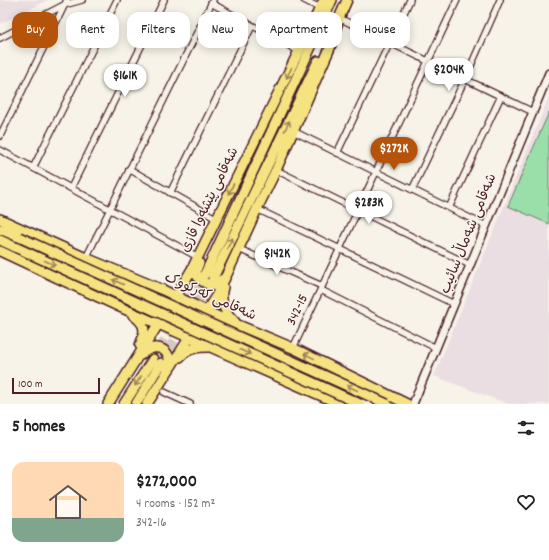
<!DOCTYPE html>
<html lang="en">
<head>
<meta charset="utf-8">
<style>
  body { margin:0; font-family:Dekko,"Playpen Sans Arabic",sans-serif; background:#f2f2f2; color:#222; height:100vh; display:flex; flex-direction:column; font-size:15px; white-space:nowrap }
  * { box-sizing:border-box; margin:0 }
  p { font-size:13px; color:#767676 }
  .icon { flex:none; width:22px; height:22px; fill:none; stroke:currentColor; stroke-width:2; stroke-linecap:round; stroke-linejoin:round }
  .map { position:relative; height:404px; overflow:hidden }
  .side { display:flex; flex-direction:column; background:#fff; flex:1 }
  .side>* { flex:none }
  .top-card { position:absolute; left:12px; top:12px; width:525px; height:36px; display:flex; gap:8px }
  .scale { position:absolute; left:12px; bottom:10px; width:88px; box-sizing:border-box; padding-left:4px; border:2px solid #4a1f2b; border-top:0; font-size:11px; line-height:14px; white-space:nowrap; color:#4a1f2b; -webkit-text-stroke:3px #f7f3e8; paint-order:stroke }
  .price { position:absolute; translate:-50% -34px; padding:0 9px; border-radius:14px; background:#fff; color:#222; font-size:13px; line-height:26px; filter:drop-shadow(0 1px 2px #0008) }
  .price::after { content:''; position:absolute; left:50%; top:24px; width:12px; height:9px; margin-left:-6px; background:inherit; clip-path:polygon(0 0,100% 0,50% 100%) }
  .price.active { background:#b45309; color:#fff }
  ul { padding:0; list-style:none }
  li { display:flex; align-items:center; gap:12px; height:100px; padding:0 12px }
  li span { display:grid; place-items:center; flex:none; width:112px; height:80px; border-radius:12px; color:#555 }
  li>.icon { margin-inline-start:auto }
  span .icon { width:48px; height:48px; fill:#fffc; stroke-width:1 }
  li b { font-size:17px }
  h2 { display:flex; justify-content:space-between; align-items:center; height:48px; padding:0 12px; font-size:17px }
  .chip { padding:0 14px; border-radius:12px; background:#fff; box-shadow:0 2px 10px #0003; font-size:14px; line-height:36px }
  .chip.active { background:#b45309; color:#fff }
  .map>svg:first-child { display:block }
  .built { fill:#eadee3 }
  .green { fill:#9adeaa; stroke:#727e6a }
  .lines { fill:none; stroke-linecap:round; stroke-linejoin:round }
  .trunk-tunnel { stroke:#d4c9c2; stroke-width:9; stroke-dasharray:9 4.5; stroke-linecap:butt }
  .minor-casing { stroke:#4a1f2b; stroke-width:8 }
  .tertiary-casing { stroke:#4a1f2b; stroke-width:10 }
  .trunk-casing { stroke:#4a1f2b; stroke-width:12 }
  .minor { stroke:#f7f3e8; stroke-width:5.5 }
  .tertiary { stroke:#f7f3e8; stroke-width:7 }
  .trunk { stroke:#f5e382; stroke-width:9 }
  .trunk-bridge-casing { stroke:#4a1f2b; stroke-width:12; stroke-linecap:butt }
  .trunk-bridge { stroke:#f5e382; stroke-width:9 }
  .oneway { stroke:#a08156 }
  .labels { text-anchor:middle; dominant-baseline:central; stroke-width:3; stroke-linejoin:round; paint-order:stroke }
  .street-label { font-size:14px; fill:#4a1f2b; stroke:#f7f3e8 }
</style>
</head>
<body>
<div class="map">
<svg width="549" height="404" viewBox="0 0 549 404">
  <rect width="100%" height="100%" fill="#f7f3e8"/>
  <filter id="ink" filterUnits="userSpaceOnUse"><feTurbulence type="fractalNoise" baseFrequency=".025" numOctaves="2"/><feDisplacementMap in="SourceGraphic" scale="8" xChannelSelector="R" yChannelSelector="G"/><feConvolveMatrix kernelMatrix="1 2 1 2 8 2 1 2 1" color-interpolation-filters="sRGB"/></filter>
  <g filter="url(#ink)">
    <path class="built" d="M0,0H48L0,24Z
      M549,97V404H508L434,376Z"/>
    <path class="green" d="M549,112V224L508,206Z"/>
    <g class="lines">
      <path class="trunk-tunnel" d="M153,359L204,275
        M163,360L212,279"/>
      <defs>
        <path id="minor" d="M304,0L320,8
          M211,3L299,51
          M339,18L533,112
          M0,38L64,5L82,0
          M293,131L486,226
          M0,136L67,0
          M0,150L198,257
          M337,153L410,0
          M33,168L117,0
          M129,169L217,219
          M276,170L470,265
          M71,188L164,0
          M412,190L465,79L500,0
          M170,193L252,26
          M449,208L501,96
          M257,209L454,304
          M239,249L322,286
          M86,258L213,0
          M321,290L436,348
          M293,348L457,0
          M164,392L190,404"/>
        <path id="tertiary" d="M413,404L549,73"/>
        <path id="trunk" d="M337,23L347,0
          M0,219L86,258L163,290L219,317L293,348L407,404
          M0,229L19,237
          M0,240L15,247
          M0,251L122,308L340,404
          M199,263C198,266 196,269 196,272C196,279 210,287 216,285C219,284 221,281 223,279
          M205,274L310,49L332,0
          M213,278L318,61
          M223,287C219,301 224,312 235,322
          M133,315C146,324 146,331 140,345
          M141,355C156,339 176,352 167,370
          M180,357C188,348 197,347 208,347
          M108,404L176,296L192,269L320,8L324,0
          M124,404L153,359
          M136,404L161,363
          M147,404L216,296L227,274L257,209L276,170L330,48L339,18"/>
      </defs>
      <use href="#minor" class="minor-casing"/>
      <use href="#tertiary" class="tertiary-casing"/>
      <use href="#trunk" class="trunk-casing"/>
      <use href="#minor" class="minor"/>
      <use href="#tertiary" class="tertiary"/>
      <use href="#trunk" class="trunk"/>
      <defs>
        <path id="trunk-bridge" d="M19,237L387,404
          M15,247L360,404"/>
      </defs>
      <use href="#trunk-bridge" class="trunk-bridge-casing"/>
      <use href="#trunk-bridge" class="trunk-bridge"/>
    </g>
    <defs><path id="oneway-shaft" d="M-6 0H5M1.5-3L5.5 0L1.5 3" fill="none" stroke-width="1.6" stroke-linecap="round" stroke-linejoin="round"/></defs>
    <g class="oneway">
      <use href="#oneway-shaft" transform="translate(289 73) rotate(116)"/>
      <use href="#oneway-shaft" transform="translate(287 126) rotate(-64)"/>
      <use href="#oneway-shaft" transform="translate(231 189) rotate(116)"/>
      <use href="#oneway-shaft" transform="translate(230 243) rotate(-64)"/>
      <use href="#oneway-shaft" transform="translate(50 263) rotate(24)"/>
      <use href="#oneway-shaft" transform="translate(118 282) rotate(-156)"/>
      <use href="#oneway-shaft" transform="translate(245 352) rotate(24)"/>
      <use href="#oneway-shaft" transform="translate(309 356) rotate(-154)"/>
      <use href="#oneway-shaft" transform="translate(138 381) rotate(123)"/>
      <use href="#oneway-shaft" transform="translate(352 388) rotate(-156)"/>
    </g>
  </g>
  <g class="labels">
    <g class="street-label">
      <text transform="translate(210 200) rotate(-64)">شەقامی پێشەوا قازی</text>
      <text transform="translate(469 234) rotate(-68)">شەقامی شەماڵ سائیب</text>
      <text transform="translate(210 297) rotate(24)">شەقامی کەرکووک</text>
      <text transform="translate(298 310) rotate(-65)">342-15</text>
    </g>
  </g>
</svg>
<div class="scale">100 m</div>
<b class="price" style="left:449px;top:92px">$204K</b>
<b class="price" style="left:125px;top:98px">$161K</b>
<b class="price active" style="left:394px;top:171px">$272K</b>
<b class="price" style="left:369px;top:225px">$283K</b>
<b class="price" style="left:277px;top:276px">$142K</b>
<div class="top-card">
<a class="chip active">Buy</a>
<a class="chip">Rent</a>
<a class="chip">Filters</a>
<a class="chip">New</a>
<a class="chip">Apartment</a>
<a class="chip">House</a>
</div>
</div>
<section class="side">
<h2>5 homes<svg class="icon" aria-label="filters" viewBox="0 0 24 24"><path d="M4 7h16M4 17h16"/><circle cx="9" cy="7" r="2"/><circle cx="15" cy="17" r="2"/></svg></h2>
<ul>
<li><span style="background:linear-gradient(#ffd9b3 70%,#7fa58c 0)"><svg class="icon" aria-label="home" viewBox="0 0 24 24"><path d="M3 11l9-7 9 7M6 9v11h12V9"/></svg></span><div><b>$272,000</b><p>4 rooms · 152 m²</p><p>342-16</p></div><svg class="icon" aria-label="heart" viewBox="0 0 24 24"><path d="M12 20l-8-8c-3-5 5-10 8-4 3-6 11-1 8 4z"/></svg></li>
</ul>
</section>
</body>
</html>
